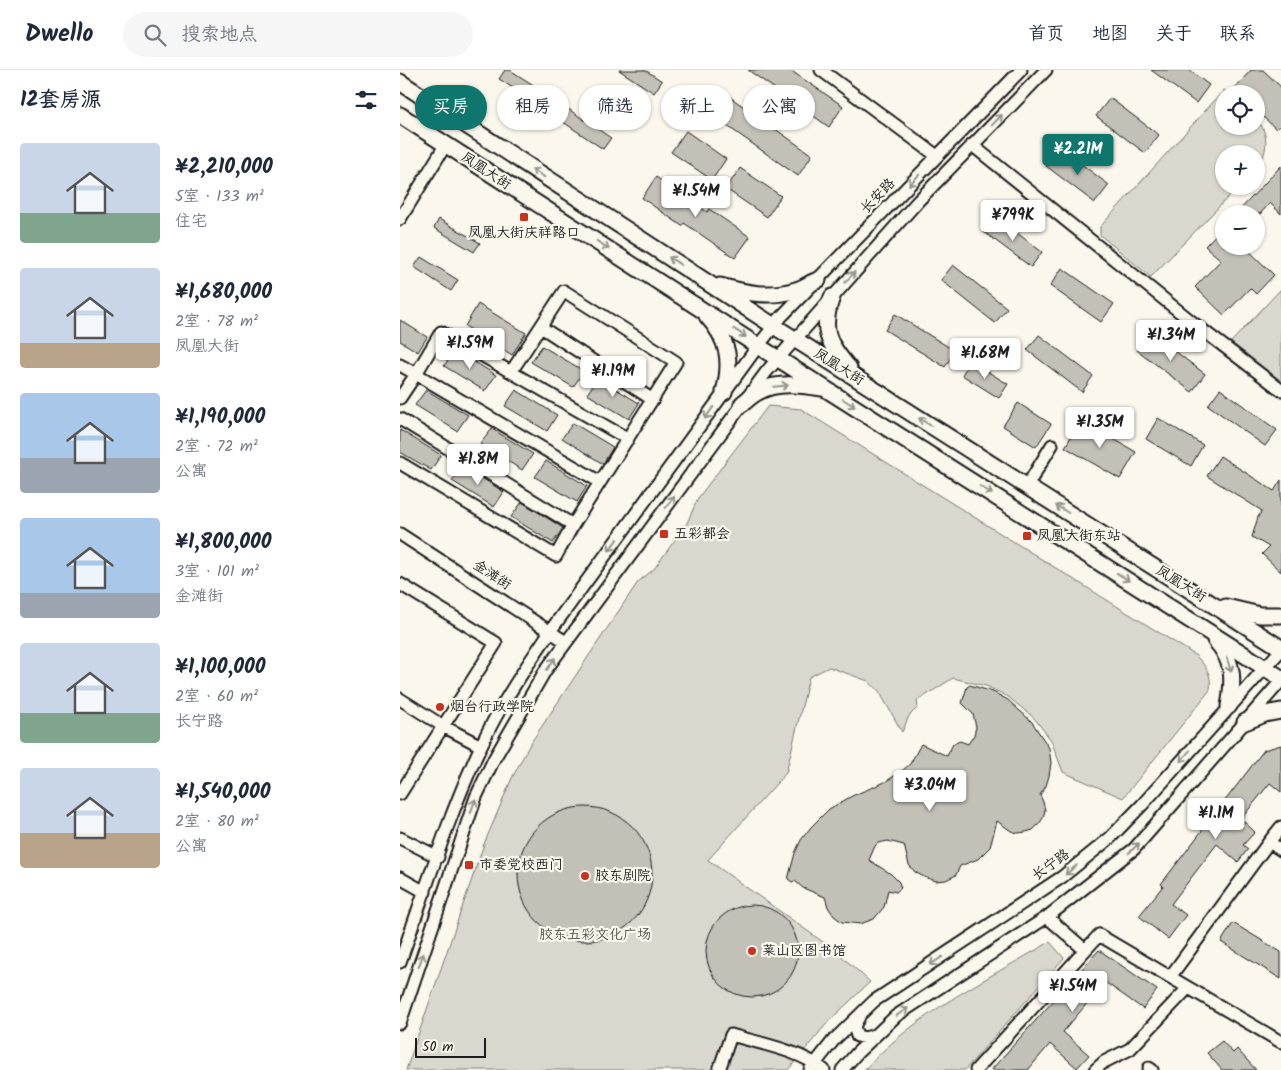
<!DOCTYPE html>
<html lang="zh">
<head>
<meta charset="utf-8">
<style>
  body { margin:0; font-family:Kalam,"LXGW WenKai TC",sans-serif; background:#f6f6f7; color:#1f2937; height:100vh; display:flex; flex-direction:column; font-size:19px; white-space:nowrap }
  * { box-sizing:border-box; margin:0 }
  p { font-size:16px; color:#747a83 }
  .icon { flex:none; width:28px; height:28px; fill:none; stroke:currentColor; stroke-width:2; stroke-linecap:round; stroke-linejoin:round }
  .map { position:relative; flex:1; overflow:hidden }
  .sheet { display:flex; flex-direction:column; background:#fff; width:400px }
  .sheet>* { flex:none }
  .hud { position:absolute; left:15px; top:15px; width:475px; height:45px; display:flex; gap:10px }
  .tools { position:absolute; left:815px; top:15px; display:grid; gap:10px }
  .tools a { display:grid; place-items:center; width:50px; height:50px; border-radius:50%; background:#fff; box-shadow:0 1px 4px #0004; font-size:25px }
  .scale { position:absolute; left:15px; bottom:12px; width:71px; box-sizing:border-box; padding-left:5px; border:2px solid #1c1c1c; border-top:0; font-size:14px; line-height:18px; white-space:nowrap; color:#1c1c1c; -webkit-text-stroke:4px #fbf7ec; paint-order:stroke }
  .price { position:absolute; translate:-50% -42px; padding:0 11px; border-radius:5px; background:#fff; color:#222; font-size:16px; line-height:32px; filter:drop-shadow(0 1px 2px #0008) }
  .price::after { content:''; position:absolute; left:50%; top:30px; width:15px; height:11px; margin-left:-8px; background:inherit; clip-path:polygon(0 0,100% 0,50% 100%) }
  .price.current { background:#0f766e; color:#fff }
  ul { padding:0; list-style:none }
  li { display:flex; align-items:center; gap:15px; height:125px; padding:0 20px }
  li span { display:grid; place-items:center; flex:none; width:140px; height:100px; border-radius:5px; color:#555 }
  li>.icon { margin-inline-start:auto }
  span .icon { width:60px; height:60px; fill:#fffc; stroke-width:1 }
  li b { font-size:21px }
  h2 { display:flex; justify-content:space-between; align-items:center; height:60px; padding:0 20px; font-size:21px }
  .chip { padding:0 18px; border-radius:22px; background:#fff; box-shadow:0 1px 4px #0004; font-size:18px; line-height:45px }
  .chip.current { background:#0f766e; color:#fff }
  header { display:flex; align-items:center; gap:30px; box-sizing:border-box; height:70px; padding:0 25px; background:#fff; border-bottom:1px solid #e0e1e3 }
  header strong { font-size:24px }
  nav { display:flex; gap:28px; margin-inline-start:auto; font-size:18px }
  .search { width:350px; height:45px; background:#f6f6f7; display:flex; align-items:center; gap:12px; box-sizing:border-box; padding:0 18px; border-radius:28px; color:#747a83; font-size:19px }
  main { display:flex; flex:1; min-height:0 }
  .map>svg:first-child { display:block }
  .green { fill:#dad7ce; stroke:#7b7a75 }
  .building { fill:#c3c0b8; stroke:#1c1c1c }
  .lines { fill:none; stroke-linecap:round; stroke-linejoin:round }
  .minor-casing { stroke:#1c1c1c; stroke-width:15 }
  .major-casing { stroke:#1c1c1c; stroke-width:19 }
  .minor { stroke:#fbf7ec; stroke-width:11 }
  .major { stroke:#fbf7ec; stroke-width:15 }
  .oneway { stroke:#97948e }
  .poi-dot { fill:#c8321e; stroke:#fbf7ec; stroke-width:2 }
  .labels { text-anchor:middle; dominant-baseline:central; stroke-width:4.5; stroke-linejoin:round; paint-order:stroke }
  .street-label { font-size:14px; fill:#1c1c1c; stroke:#fbf7ec }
  .poi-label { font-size:14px; fill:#1c1c1c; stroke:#fbf7ec; text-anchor:start }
  .park-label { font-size:14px; fill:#555451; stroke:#fbf7ec }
</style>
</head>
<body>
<header>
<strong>Dwello</strong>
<div class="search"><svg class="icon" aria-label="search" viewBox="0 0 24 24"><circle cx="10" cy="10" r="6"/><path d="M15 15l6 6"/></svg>搜索地点</div>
<nav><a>首页</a><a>地图</a><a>关于</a><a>联系</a></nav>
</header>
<main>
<section class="sheet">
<h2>12套房源<svg class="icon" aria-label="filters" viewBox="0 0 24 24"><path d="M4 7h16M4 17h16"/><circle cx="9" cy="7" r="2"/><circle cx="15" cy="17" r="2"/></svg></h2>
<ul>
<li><span style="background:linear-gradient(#c9d6e8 70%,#7fa58c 0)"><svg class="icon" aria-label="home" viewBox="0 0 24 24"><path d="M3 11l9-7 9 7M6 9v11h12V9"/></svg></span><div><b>¥2,210,000</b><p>5室 · 133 m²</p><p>住宅</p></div></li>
<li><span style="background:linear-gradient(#c9d6e8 75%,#b9a48a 0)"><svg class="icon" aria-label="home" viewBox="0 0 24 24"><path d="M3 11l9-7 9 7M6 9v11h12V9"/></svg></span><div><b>¥1,680,000</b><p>2室 · 78 m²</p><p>凤凰大街</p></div></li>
<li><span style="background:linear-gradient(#a9c7e8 65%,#9aa5b1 0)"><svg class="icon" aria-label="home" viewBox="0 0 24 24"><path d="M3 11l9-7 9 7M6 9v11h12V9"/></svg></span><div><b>¥1,190,000</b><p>2室 · 72 m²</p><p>公寓</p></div></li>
<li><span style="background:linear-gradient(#a9c7e8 75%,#9aa5b1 0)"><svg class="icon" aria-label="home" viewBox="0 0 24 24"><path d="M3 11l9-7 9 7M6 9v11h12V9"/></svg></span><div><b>¥1,800,000</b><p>3室 · 101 m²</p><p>金滩街</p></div></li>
<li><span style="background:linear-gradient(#c9d6e8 70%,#7fa58c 0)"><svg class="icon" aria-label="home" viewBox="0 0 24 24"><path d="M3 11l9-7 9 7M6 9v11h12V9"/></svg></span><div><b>¥1,100,000</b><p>2室 · 60 m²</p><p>长宁路</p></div></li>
<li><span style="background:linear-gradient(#c9d6e8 65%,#b9a48a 0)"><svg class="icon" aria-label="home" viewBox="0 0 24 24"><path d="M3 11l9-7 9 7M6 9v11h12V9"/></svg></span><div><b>¥1,540,000</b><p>2室 · 80 m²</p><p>公寓</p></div></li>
</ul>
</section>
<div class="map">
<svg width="881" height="1000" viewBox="0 0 881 1000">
  <rect width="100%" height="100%" fill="#fbf7ec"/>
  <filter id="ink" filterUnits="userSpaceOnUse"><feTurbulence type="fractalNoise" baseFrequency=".02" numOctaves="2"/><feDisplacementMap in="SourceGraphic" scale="10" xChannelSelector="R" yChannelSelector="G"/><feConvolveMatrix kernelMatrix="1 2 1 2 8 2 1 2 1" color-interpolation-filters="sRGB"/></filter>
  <g filter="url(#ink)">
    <path class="green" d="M824,20L829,24H824V56H856V49C870,62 868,85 856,99V84H824V116H839L751,207L700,165V157Z
      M881,219V311L831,272Z
      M368,336L401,339L795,585C806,596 812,604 810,620L723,728L663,702L651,670L634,648L607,626L586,616L553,608L517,631L518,637L509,646L502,662L479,621L468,611L429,597L409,607L386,703L308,790L437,882L470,912L429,951L388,1000H6L84,774L112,708L130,674L238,512L254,499L287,453L298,428Z
      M650,872L664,888L565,1000H464C515,944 585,910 650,872Z"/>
    <path class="building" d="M105,0H110L135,16L127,27L99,9Z
      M219,0H245L262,11L254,23Z
      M348,0H390L443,36L429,57Z
      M751,0H789L809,15L796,33Z
      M851,0H863L881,17V54L876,59L856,40V24H839L834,19Z
      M320,20L412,85L398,106L306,41Z
      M152,28L211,68L203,79L144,39Z
      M710,28L759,65L745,83L696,46Z
      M286,61L326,89L312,110L271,82Z
      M660,78L709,115L695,133L646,96Z
      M881,96V144L870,133L860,144H836Z
      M340,98L381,126L367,147L326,119Z
      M256,107L307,142L309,139L350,167L335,188L284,153L282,156L242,128Z
      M596,147L642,182L631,197L584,162Z
      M39,149L80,173L74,182L34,158Z
      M824,156V176H844L874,205L856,224L850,218L824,245L795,217L821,190L805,176Z
      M21,187L58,210L51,221L14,197Z
      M553,195L607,238L595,253L541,210Z
      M662,198L714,234L701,252L650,216Z
      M78,234L126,263L112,285L65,256Z
      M495,244L555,281L545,297L485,260Z
      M0,250L27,267L18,282L0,271Z
      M751,263L805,304L792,322L737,280Z
      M639,265L693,306L682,322L627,280Z
      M142,276L184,301L173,317L131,292Z
      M55,280L96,305L85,321L44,296Z
      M570,291L608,314L599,328L562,305Z
      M198,308L239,333L229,349L187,324Z
      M820,319L877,360L865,376L808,335Z
      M26,320L68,345L57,361L15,335Z
      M116,320L157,345L147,361L105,336Z
      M618,333L651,354L636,377L603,356Z
      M758,348L803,375L791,396L746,369Z
      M681,350L736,382L720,409L665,377Z
      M173,353L213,377L203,394L162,368Z
      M92,359L133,384L122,400L80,374Z
      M0,360L41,385L31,400L0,382Z
      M820,386L874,421L881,410V502L862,484L869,477L852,467L858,447L862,441L807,406Z
      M146,391L187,416L177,432L135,407Z
      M63,396L104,422L94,437L52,411Z
      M122,432L163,458L153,473L111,447Z
      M570,615L593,622L608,630L632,652L649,678L651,693L649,706L646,716L640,725L643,732L645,740L643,748L639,754L633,760L626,762L618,763L611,761L597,751L590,777L578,789L560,796L556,805L546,810L536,811L524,807L515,802L509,795L504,775L488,771L478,773L475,776L469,790L491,804L499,812L501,818L496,822L488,820L484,837L474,849L460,854L442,852L434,846L428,837L425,827L403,818L395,811L392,812L388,809L395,783L401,770L411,757L429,739L452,726L485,712L502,701L510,694L521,674L547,686L553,674L560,671L568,674L574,665L576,657L573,644L562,633L567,617Z
      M881,675V722L870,713L841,749L855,762L843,775L848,779L838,792L817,774L771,834L786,845L768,869L739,846L763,816L761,814L864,680Z
      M118 804a67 67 0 1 1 134 0a67 67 0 1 1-134 0Z
      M306 881a46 46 0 1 1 92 0a46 46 0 1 1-92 0Z
      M833,853L881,882V909L821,872Z
      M699,880L757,920L743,939L705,912L663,962L689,985L677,998L650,974L628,1000H591Z
      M822,971L833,983L837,979L856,1000H822L807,983Z"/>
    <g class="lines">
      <defs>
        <path id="minor" d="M421,0L537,86
          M572,75L796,255L881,320
          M0,149L46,74
          M141,257L253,330
          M0,295L16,304L41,262L111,302L164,221L276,292L173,455
          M111,302L228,369
          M0,328L16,304L200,412
          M0,349L173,455L156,486L0,393
          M627,416L652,375
          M0,464L166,572
          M0,514L96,573L0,724
          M0,629L43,656L81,676
          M0,768L38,787
          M869,772L881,757
          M0,808L25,822
          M647,847L685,880
          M0,892C25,821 48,747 80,678C98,638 126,597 151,560L358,276L381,247L621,0
          M770,907L881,972
          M459,947L454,956L457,966L466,968L474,965
          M0,953L76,727L94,689L145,601L367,301L518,131L646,0
          M749,998L752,1000
          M319,1000L331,965C362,974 399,980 424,1000
          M410,1000L433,971L474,931L662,807L710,768L742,735L881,580
          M442,1000L457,983L496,946L647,847L734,779L881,611
          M576,1000L699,865L770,907L869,772L881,780
          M695,1000L704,992L730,979L788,918"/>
        <path id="major" d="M0,12L374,256L881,578
          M0,45L358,276L881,608
          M320,216C345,223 370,228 396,220C403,218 410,213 418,210
          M432,227C420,259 428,274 449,298
          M307,246C329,270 332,292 324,322
          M342,334C347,330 352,325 358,322C377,311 402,315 422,318
          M826,537L860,545H881
          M815,570C834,591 834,609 829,636
          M845,652L865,644L881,641"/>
      </defs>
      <use href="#minor" class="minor-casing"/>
      <use href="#major" class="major-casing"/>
      <use href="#minor" class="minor"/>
      <use href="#major" class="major"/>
    </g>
    <defs><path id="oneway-shaft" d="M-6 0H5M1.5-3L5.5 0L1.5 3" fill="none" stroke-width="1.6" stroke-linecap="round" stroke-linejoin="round" transform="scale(1.25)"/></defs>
    <g class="oneway">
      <use href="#oneway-shaft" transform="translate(597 50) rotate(-46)"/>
      <use href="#oneway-shaft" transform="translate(138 103) rotate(-147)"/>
      <use href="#oneway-shaft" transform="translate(514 110) rotate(134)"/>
      <use href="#oneway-shaft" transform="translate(203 175) rotate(33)"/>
      <use href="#oneway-shaft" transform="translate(275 191) rotate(-147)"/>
      <use href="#oneway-shaft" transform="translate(450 207) rotate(-48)"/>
      <use href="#oneway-shaft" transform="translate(340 263) rotate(33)"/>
      <use href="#oneway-shaft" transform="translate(381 316) rotate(-5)"/>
      <use href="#oneway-shaft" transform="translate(449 333) rotate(32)"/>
      <use href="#oneway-shaft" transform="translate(309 343) rotate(126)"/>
      <use href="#oneway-shaft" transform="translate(525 352) rotate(-148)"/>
      <use href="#oneway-shaft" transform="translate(586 420) rotate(32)"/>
      <use href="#oneway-shaft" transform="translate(270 432) rotate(-54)"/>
      <use href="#oneway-shaft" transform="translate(662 439) rotate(-148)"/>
      <use href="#oneway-shaft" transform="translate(213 475) rotate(126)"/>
      <use href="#oneway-shaft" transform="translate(723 507) rotate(32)"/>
      <use href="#oneway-shaft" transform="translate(151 594) rotate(-55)"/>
      <use href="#oneway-shaft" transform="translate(829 595) rotate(73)"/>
      <use href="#oneway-shaft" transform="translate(785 686) rotate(131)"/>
      <use href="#oneway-shaft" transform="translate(73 736) rotate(-71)"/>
      <use href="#oneway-shaft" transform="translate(734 778) rotate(-44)"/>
      <use href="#oneway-shaft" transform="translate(671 800) rotate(140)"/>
      <use href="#oneway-shaft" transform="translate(21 890) rotate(-71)"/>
      <use href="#oneway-shaft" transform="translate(536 891) rotate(147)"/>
      <use href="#oneway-shaft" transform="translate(502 942) rotate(-34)"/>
    </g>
  </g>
  <g class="poi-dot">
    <rect x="119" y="142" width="10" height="10" rx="2.5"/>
    <rect x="259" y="459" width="10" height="10" rx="2.5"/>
    <rect x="622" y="461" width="10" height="10" rx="2.5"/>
    <circle cx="40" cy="637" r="5"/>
    <rect x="64" y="790" width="10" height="10" rx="2.5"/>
    <circle cx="185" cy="806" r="5"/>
    <circle cx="352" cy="881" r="5"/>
  </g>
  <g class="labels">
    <g class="street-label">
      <text transform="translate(86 101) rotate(33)">凤凰大街</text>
      <text transform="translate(478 126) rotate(-46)">长安路</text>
      <text transform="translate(439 297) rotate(32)">凤凰大街</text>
      <text transform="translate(92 505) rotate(33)">金滩街</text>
      <text transform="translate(781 514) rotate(32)">凤凰大街</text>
      <text transform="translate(651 795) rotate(-36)">长宁路</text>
    </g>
    <g class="poi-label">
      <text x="124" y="163" text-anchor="middle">凤凰大街庆祥路口</text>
      <text x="274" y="464">五彩都会</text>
      <text x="637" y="466">凤凰大街东站</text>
      <text x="50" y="637">烟台行政学院</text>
      <text x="79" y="795">市委党校西门</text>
      <text x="195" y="806">胶东剧院</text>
      <text x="362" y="881">莱山区图书馆</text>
    </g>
    <g class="park-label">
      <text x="195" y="865">胶东五彩文化广场</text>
    </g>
  </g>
</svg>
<div class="tools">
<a><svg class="icon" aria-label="locate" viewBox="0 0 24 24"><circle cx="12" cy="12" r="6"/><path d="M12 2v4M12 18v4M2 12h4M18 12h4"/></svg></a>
<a>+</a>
<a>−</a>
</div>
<div class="scale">50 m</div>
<b class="price current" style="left:678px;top:106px">¥2.21M</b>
<b class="price" style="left:296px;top:148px">¥1.54M</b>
<b class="price" style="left:613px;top:172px">¥799K</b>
<b class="price" style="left:771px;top:292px">¥1.34M</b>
<b class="price" style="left:70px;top:300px">¥1.59M</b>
<b class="price" style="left:585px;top:310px">¥1.68M</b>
<b class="price" style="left:213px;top:328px">¥1.19M</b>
<b class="price" style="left:700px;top:379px">¥1.35M</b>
<b class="price" style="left:78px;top:416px">¥1.8M</b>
<b class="price" style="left:530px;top:742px">¥3.04M</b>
<b class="price" style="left:816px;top:770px">¥1.1M</b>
<b class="price" style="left:673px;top:943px">¥1.54M</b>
<div class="hud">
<a class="chip current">买房</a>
<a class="chip">租房</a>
<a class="chip">筛选</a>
<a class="chip">新上</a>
<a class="chip">公寓</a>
</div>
</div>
</main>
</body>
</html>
